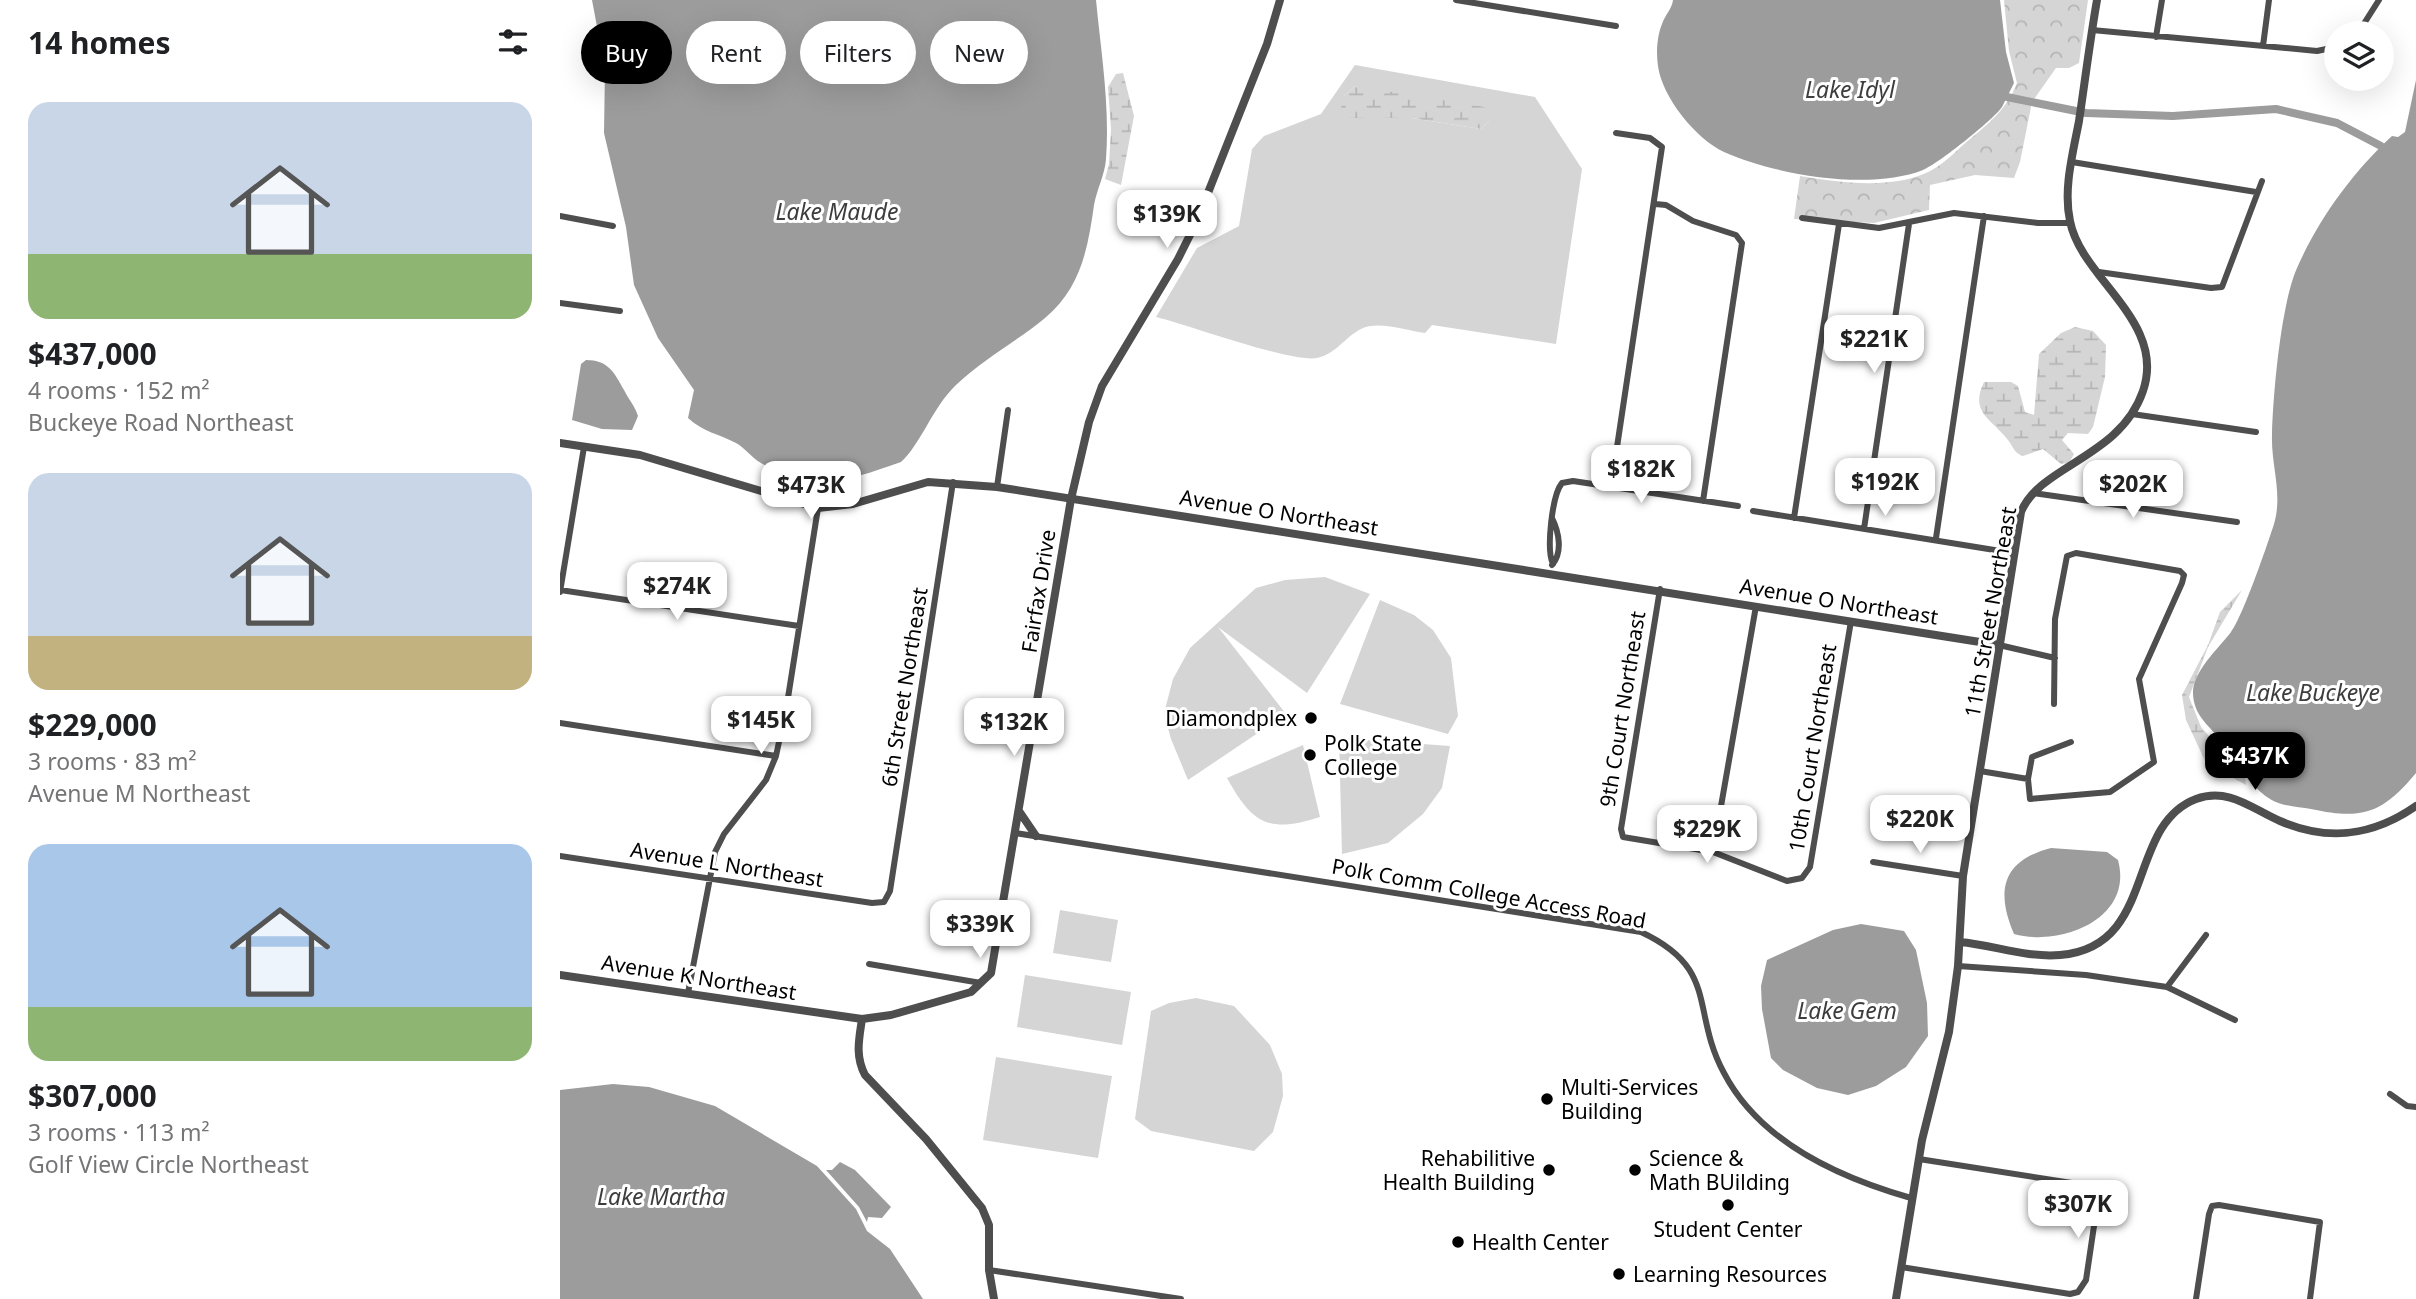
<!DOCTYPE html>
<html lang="en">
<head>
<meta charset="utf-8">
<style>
  body { margin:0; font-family:"Noto Sans",sans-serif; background:#f6f6f6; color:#202124; height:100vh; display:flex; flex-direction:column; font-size:26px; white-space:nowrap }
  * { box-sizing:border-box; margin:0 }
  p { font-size:23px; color:#757577 }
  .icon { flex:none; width:38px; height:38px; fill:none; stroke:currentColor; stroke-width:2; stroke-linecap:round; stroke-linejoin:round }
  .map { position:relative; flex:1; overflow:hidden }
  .side { display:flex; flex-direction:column; background:#fff; width:560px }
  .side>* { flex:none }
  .top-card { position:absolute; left:21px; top:21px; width:665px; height:63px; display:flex; gap:14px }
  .controls { position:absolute; left:1764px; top:21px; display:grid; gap:14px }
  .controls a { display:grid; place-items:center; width:70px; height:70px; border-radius:50%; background:#fff; box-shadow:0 7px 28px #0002; font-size:35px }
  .price { position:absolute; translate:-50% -60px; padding:0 16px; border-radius:14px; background:#fff; color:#222; font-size:23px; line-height:46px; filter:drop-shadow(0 2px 4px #0008) }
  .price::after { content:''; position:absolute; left:50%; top:42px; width:21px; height:16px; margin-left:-10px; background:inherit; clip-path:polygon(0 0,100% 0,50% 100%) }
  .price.selected { background:#000; color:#fff }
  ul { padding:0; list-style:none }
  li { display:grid; align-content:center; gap:14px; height:371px; padding:0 28px }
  li span { display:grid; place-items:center; height:217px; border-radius:21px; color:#555 }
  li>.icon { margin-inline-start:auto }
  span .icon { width:126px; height:126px; fill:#fffc; stroke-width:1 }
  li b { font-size:30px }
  h2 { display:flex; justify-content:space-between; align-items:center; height:84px; padding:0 28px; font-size:30px }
  .pill { padding:0 24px; border-radius:32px; background:#fff; box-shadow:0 7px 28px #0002; font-size:24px; line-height:63px }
  .pill.selected { background:#000; color:#fff }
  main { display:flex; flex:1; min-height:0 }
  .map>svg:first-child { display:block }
  .green { fill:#d5d5d5; fill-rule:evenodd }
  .forest { fill:url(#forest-crowns) }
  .wetland { fill:url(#wetland-marsh) }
  .water { fill:#9c9c9c }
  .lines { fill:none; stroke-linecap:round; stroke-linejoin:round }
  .canal { stroke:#9c9c9c; stroke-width:8 }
  .minor { stroke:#4e4e4e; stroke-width:6 }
  .tertiary { stroke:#4e4e4e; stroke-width:8 }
  .poi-dot { fill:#000; stroke:#fff; stroke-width:2.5 }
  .labels { text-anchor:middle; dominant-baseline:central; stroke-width:6; stroke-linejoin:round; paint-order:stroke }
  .street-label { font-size:21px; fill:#000; stroke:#fff }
  .poi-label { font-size:21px; fill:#000; stroke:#fff; text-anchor:start }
  .water-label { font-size:23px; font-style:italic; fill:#3d3d3d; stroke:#fff }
</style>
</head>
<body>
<main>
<section class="side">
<h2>14 homes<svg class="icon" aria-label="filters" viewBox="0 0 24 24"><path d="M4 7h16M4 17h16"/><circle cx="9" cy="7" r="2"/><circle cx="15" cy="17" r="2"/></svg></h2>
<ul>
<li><span style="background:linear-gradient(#c9d6e8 70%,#8fb573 0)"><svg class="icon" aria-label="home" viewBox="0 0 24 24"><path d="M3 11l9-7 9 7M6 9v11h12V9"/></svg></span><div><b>$437,000</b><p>4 rooms · 152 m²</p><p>Buckeye Road Northeast</p></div></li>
<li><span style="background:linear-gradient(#c9d6e8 75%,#c2b280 0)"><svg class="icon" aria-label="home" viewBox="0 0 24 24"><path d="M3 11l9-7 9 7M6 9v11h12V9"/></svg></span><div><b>$229,000</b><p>3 rooms · 83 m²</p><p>Avenue M Northeast</p></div></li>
<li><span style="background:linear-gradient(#a9c7e8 75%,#8fb573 0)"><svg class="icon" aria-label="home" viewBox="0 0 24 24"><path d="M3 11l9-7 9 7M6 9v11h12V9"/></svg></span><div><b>$307,000</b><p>3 rooms · 113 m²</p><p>Golf View Circle Northeast</p></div></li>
</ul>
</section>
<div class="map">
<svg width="1856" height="1299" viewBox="0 0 1856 1299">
  <defs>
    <pattern id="forest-crowns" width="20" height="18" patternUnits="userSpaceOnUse" patternTransform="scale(1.75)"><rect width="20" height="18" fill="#d5d5d5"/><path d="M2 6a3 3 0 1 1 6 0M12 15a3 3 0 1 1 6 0" fill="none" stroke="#b5b5b5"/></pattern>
    <pattern id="wetland-marsh" width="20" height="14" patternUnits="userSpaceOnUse" patternTransform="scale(1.75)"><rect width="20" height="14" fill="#d5d5d5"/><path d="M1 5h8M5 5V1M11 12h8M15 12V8" fill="none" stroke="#b5b5b5"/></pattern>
  </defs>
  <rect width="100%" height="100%" fill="#fff"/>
  <path class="green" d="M795,65L975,97L1022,169L996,344L872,325L865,333C848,331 818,320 801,329C785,337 776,354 757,358C731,363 629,325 596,317L637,248L679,226L692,149L704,136L761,114ZM795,86L929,121L921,129L851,118H784V96Z
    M765,577L810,594L747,693L658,627L726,714L628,780L611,739L604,713L613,679L630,648L696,588L725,580Z
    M820,600L854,615L873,630L891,658L898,716L888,734L780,704Z
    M779,738L890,746L882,788L863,814L828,843L782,854Z
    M743,745L760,817C708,834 692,823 667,778Z
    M500,910L558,920L551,962L493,953Z
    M465,975L571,992L562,1045L457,1027Z
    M636,998L674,1006L710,1045L722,1074L723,1096L713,1132L694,1151L591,1131L575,1119L591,1011L609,1003Z
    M436,1057L552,1076L538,1158L423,1140Z"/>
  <path class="forest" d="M1444,0H1528L1519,63L1509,68H1496L1472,102L1460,162L1454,178L1415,175L1370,185L1369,210L1314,223L1234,219L1240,176C1281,183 1340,191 1377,167C1389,159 1399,148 1410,139C1431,122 1447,108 1457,83L1449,51Z"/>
  <path class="wetland" d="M563,73L574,116L561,185L545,179L549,164L551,129L548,87L556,74Z
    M795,86L919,106L927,108L929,121L921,129L851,118H784L780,112L784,96Z
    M1515,327L1533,331L1546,345L1545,377L1533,427L1528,434L1508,433L1502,440L1514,454L1509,463L1501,464L1483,449L1463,456C1454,453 1454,448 1448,440C1432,419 1409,413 1424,382H1451L1458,386L1465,412L1474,415L1479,354L1501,333Z
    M1682,590L1648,647L1629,697L1641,727L1685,777L1686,785L1646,763L1626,720L1622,695L1648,645L1660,612Z"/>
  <path class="water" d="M32,0H536C541,52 550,106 546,159C545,174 537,189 534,205C528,248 521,288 485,318C456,342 423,359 396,385C372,408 361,444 341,462C290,480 251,494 201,463C192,458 185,448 176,443C159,434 143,432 128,418L134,390L98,338L74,285L66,227L44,133L45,69Z
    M1113,0H1440L1446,52L1454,83C1450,91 1446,99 1442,107C1433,120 1378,164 1363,170C1310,191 1215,175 1164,152C1136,139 1102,97 1098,66C1096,53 1097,36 1102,24C1105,15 1112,9 1113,0Z
    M1856,80V773C1822,814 1802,820 1751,809C1738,807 1721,806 1710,799C1689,786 1673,757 1659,738C1648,725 1634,715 1633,694C1632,672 1658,649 1671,632C1683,616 1707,546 1714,524C1723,493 1711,466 1712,435C1713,394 1721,304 1737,268C1759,218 1793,172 1832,136L1838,137L1845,132Z
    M26,360C48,360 54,372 64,390C69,400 75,406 78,416L72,430L42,429L12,420L21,364Z
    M1491,848L1547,852L1558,860C1574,919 1501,947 1454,934C1436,892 1441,861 1491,848Z
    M1301,924L1344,931L1356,950L1367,1003L1368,1036L1346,1067L1316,1086L1288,1095L1257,1088L1223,1070L1211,1058L1202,1009L1201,986L1207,960L1273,930Z
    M53,1084L89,1087L155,1106L257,1166L296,1209L307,1231L330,1249L363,1299H0V1090Z
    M280,1162L295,1170L331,1207L322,1218L308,1217L307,1222L299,1207L266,1170H272Z"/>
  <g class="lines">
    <path class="canal" d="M1447,97L1526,113L1613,116L1716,109L1777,123L1821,146"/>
    <path class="minor" d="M896,0L1056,26
      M1532,30L1757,51L1776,47
      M1798,33L1819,0
      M1596,37L1602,0
      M1703,46L1709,0
      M1512,162L1696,192
      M1095,204L1106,205L1133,221L1176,235L1182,243L1143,501
      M0,216L53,226
      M1242,218L1319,228L1394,213L1478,223H1510
      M1539,272L1651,288L1662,287L1702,181
      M0,303L60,311
      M1572,414L1696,432
      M437,487L448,410
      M1051,487L1102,147L1090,138L1056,133
      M1473,493L1677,522
      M1193,511L1453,553
      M992,518C999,532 1003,553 992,565
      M1234,518L1279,224
      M1304,529L1349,224
      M1376,538L1424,216
      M993,564C986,550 992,495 1002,483L1013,481L1178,506
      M1100,589L1061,829L1063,837L1153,852L1227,881L1242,878L1250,867L1291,621
      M0,590L239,626
      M0,592L24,447
      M1439,645L1495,658
      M1494,704L1495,619L1507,556L1516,553L1620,571L1624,575L1622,583L1579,679L1594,762L1550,792L1470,799L1468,779L1472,757L1511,742
      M0,723L216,756
      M1420,771L1468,779
      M455,833L1081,932C1160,969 1130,1010 1164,1073C1200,1142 1280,1178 1351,1198
      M1153,852L1196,606
      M0,856L312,903L324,902L330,891L393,482
      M1313,862L1403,876
      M309,964L421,983
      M1398,966L1526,975L1607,987L1646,935
      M1607,987L1675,1020
      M128,993L155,852L164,834L206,780L216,756L227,704L258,508
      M1830,1094L1847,1106L1856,1107
      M1341,1267L1510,1294L1518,1292L1526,1280L1538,1199L1531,1186L1359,1159
      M429,1270L621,1299
      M1636,1299L1649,1214L1652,1206L1659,1205L1760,1222L1750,1299"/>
    <path class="tertiary" d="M0,443L80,455L258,508L293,504L368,482L437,487L1439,645
      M459,811L476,836
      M1400,942C1433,945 1467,958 1500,955C1598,947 1565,826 1636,799C1669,787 1692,809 1720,821C1769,842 1813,836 1856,806
      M0,975L302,1019L331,1015L411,992L431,973L511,499L529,422L542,386L618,259L636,223L707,44L720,0
      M302,1019C299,1039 295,1056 305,1075L366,1139L422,1208L429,1225V1270L434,1299
      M1336,1299L1362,1140L1389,1032L1398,966L1403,876L1461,512C1480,465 1560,458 1583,391C1607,321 1521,279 1510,221C1503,189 1513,153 1519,121C1525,81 1530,40 1537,0"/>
  </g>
  <g class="poi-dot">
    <circle cx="751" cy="718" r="7"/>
    <circle cx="750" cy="755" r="7"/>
    <circle cx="987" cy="1099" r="7"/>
    <circle cx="989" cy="1170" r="7"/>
    <circle cx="1075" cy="1170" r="7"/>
    <circle cx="1168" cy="1205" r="7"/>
    <circle cx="898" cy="1242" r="7"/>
    <circle cx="1059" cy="1274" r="7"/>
  </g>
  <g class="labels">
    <g class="street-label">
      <text transform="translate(719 512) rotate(9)">Avenue O Northeast</text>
      <text transform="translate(478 591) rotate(-81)">Fairfax Drive</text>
      <text transform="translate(1279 601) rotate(9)">Avenue O Northeast</text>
      <text transform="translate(1430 612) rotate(-80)">11th Street Northeast</text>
      <text transform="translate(344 687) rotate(-81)">6th Street Northeast</text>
      <text transform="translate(1062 709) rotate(-81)">9th Court Northeast</text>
      <text transform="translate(1252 748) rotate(-81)">10th Court Northeast</text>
      <text transform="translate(167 864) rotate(9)">Avenue L Northeast</text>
      <text transform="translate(929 893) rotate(10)">Polk Comm College Access Road</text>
      <text transform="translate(139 977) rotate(9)">Avenue K Northeast</text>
    </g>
    <g class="poi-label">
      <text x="737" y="718" text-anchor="end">Diamondplex</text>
      <text x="764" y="743">Polk State<tspan x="764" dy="24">College</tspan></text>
      <text x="1001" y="1087">Multi-Services<tspan x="1001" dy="24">Building</tspan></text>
      <text x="975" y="1158" text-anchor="end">Rehabilitive<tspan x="975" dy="24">Health Building</tspan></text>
      <text x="1089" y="1158">Science &amp;<tspan x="1089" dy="24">Math BUilding</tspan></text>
      <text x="1168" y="1229" text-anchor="middle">Student Center</text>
      <text x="912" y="1242">Health Center</text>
      <text x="1073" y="1274">Learning Resources</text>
    </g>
    <g class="water-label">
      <text x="1290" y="89">Lake Idyl</text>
      <text x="277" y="211">Lake Maude</text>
      <text x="1753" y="692">Lake Buckeye</text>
      <text x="1287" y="1010">Lake Gem</text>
      <text x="101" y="1196">Lake Martha</text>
    </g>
  </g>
</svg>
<div class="controls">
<a><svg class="icon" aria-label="layers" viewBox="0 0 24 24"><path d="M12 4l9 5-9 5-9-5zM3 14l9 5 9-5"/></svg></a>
</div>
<b class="price" style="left:607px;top:250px">$139K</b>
<b class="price" style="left:1314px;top:375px">$221K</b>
<b class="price" style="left:1081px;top:505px">$182K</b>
<b class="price" style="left:1325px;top:518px">$192K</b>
<b class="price" style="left:1573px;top:520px">$202K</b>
<b class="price" style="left:251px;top:521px">$473K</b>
<b class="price" style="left:117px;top:622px">$274K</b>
<b class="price" style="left:201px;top:756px">$145K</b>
<b class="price" style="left:454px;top:758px">$132K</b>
<b class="price selected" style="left:1695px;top:792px">$437K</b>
<b class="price" style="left:1360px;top:855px">$220K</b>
<b class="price" style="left:1147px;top:865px">$229K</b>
<b class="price" style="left:420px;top:960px">$339K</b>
<b class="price" style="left:1518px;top:1240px">$307K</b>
<div class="top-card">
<a class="pill selected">Buy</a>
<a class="pill">Rent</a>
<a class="pill">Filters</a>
<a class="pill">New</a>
</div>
</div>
</main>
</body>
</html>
